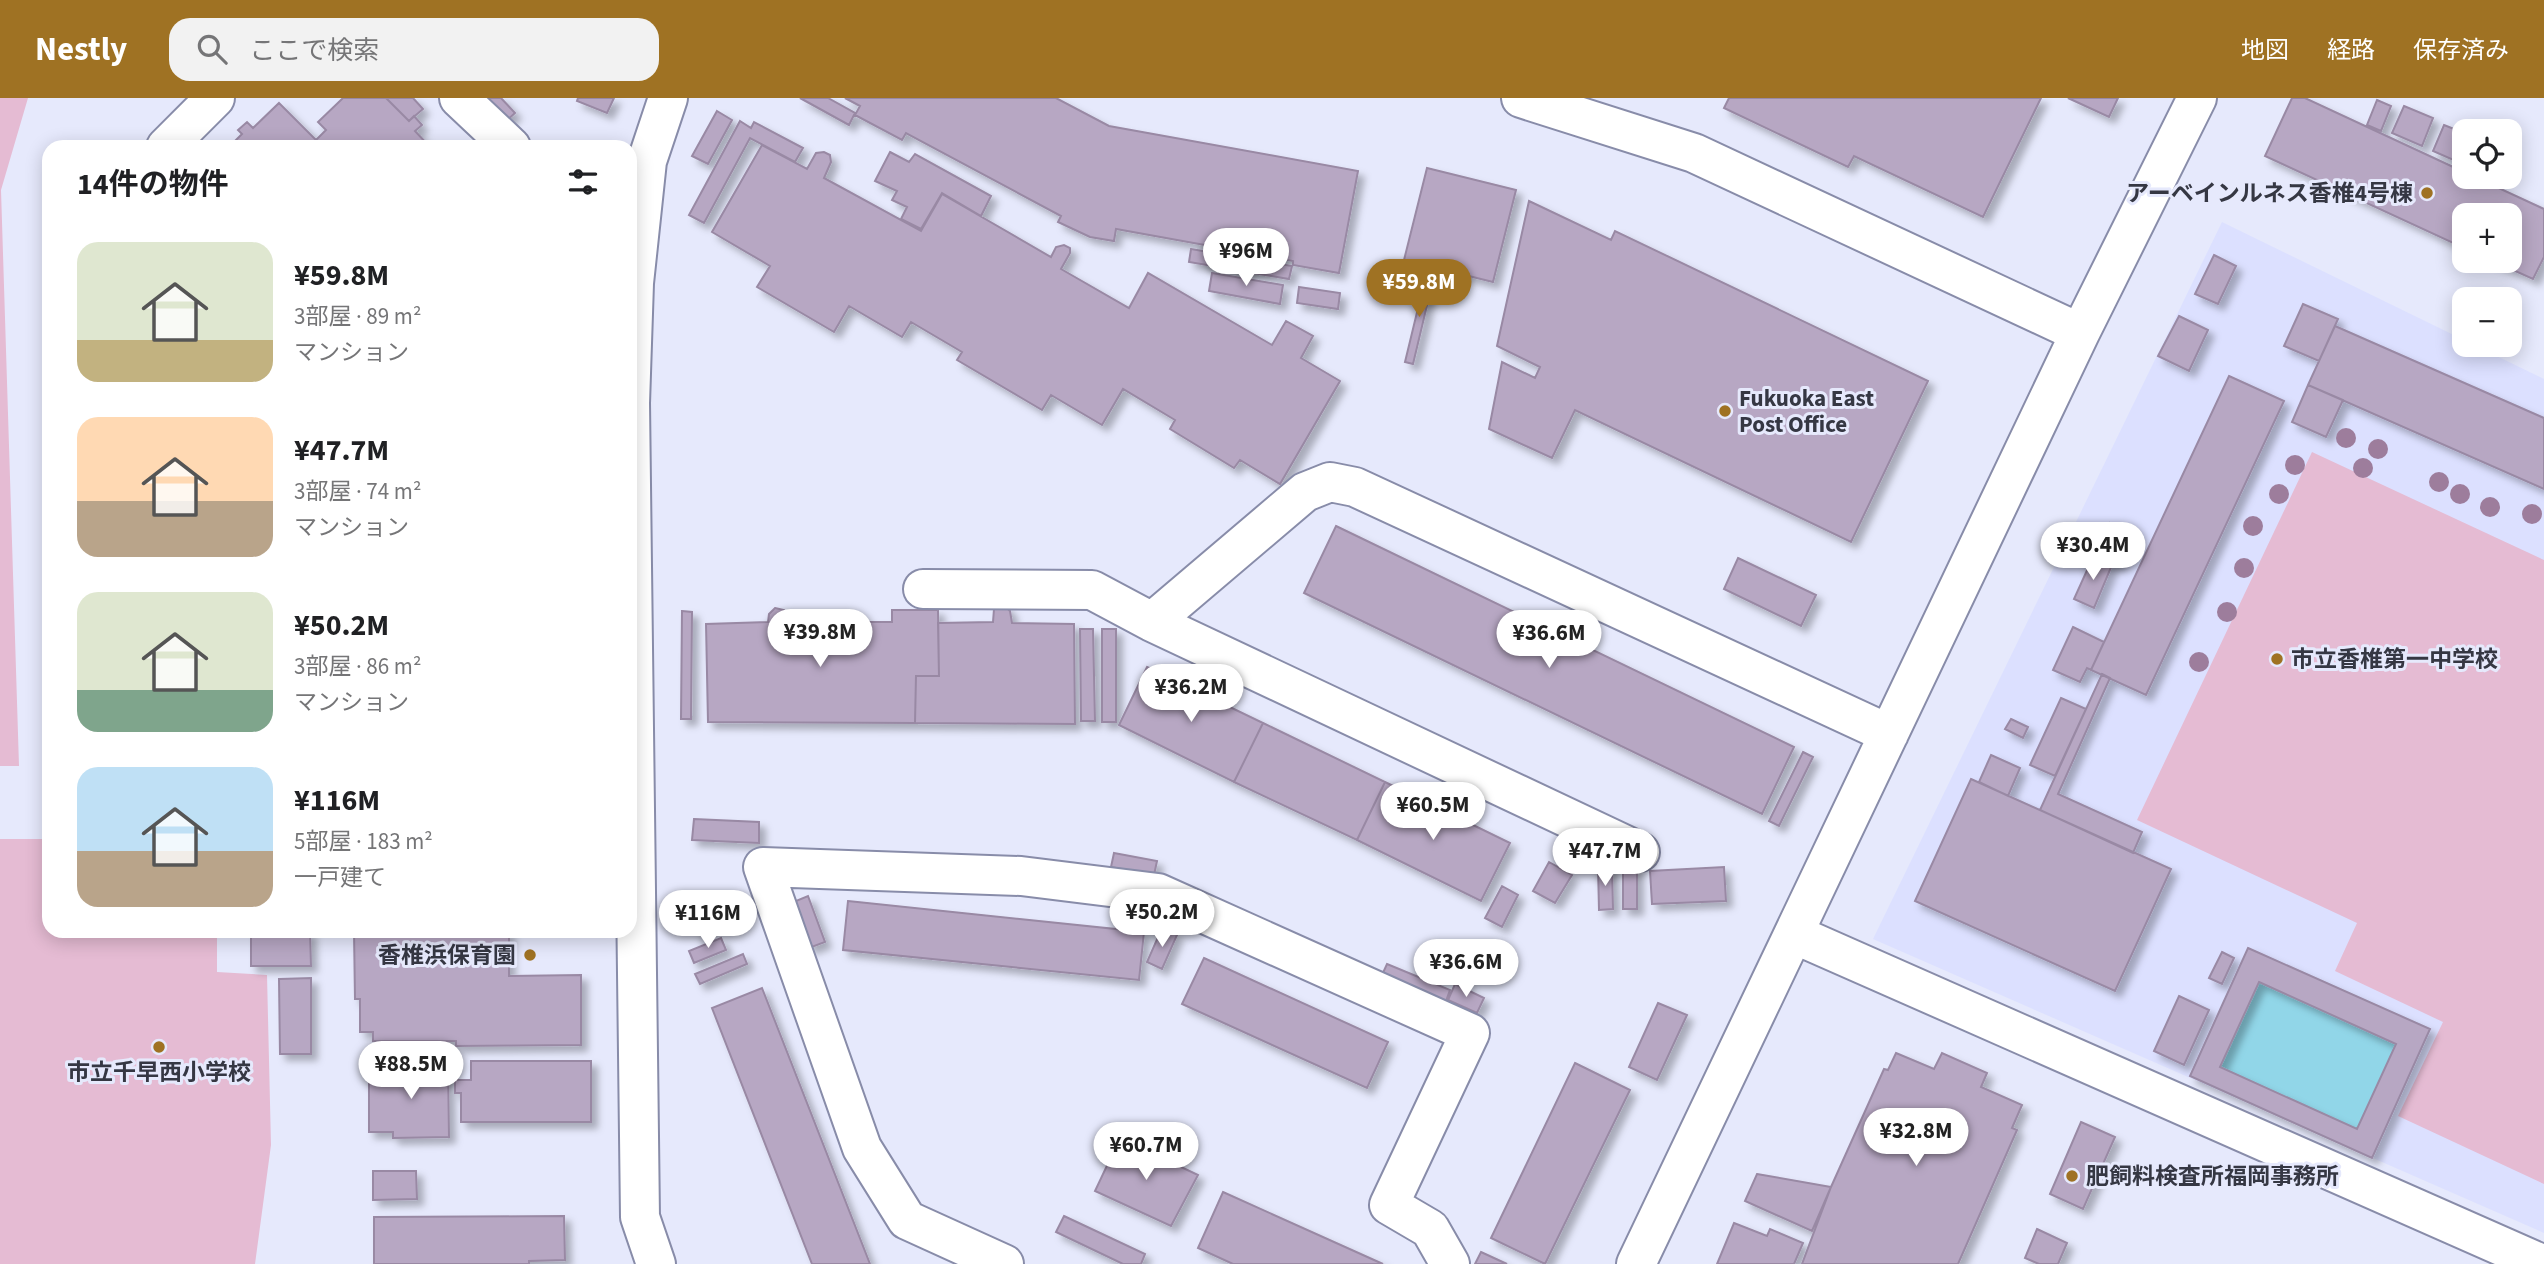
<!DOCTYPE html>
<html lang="ja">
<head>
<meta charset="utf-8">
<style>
  body { margin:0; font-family:"Source Sans 3","Noto Sans JP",sans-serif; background:#f2f2f2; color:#202124; height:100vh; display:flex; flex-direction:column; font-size:26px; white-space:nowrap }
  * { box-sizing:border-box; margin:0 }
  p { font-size:23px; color:#757577 }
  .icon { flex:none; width:38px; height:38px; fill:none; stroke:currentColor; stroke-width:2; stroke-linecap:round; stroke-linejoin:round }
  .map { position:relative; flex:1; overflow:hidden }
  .panel { position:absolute; left:42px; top:42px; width:595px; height:798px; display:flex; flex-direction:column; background:#fff; border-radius:21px; box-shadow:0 4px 18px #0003 }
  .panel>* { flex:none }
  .fabs { position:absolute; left:2452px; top:21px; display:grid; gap:14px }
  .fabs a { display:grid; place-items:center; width:70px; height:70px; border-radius:14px; background:#fff; box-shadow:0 4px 18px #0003; font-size:35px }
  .price { position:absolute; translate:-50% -60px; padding:0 16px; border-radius:24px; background:#fff; color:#222; font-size:23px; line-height:46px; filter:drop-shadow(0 2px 4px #0008) }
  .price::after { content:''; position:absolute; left:50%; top:42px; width:21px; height:16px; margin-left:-10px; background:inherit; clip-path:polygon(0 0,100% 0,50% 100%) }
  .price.selected { background:#9f7223; color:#fff }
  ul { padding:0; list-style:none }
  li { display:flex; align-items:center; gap:21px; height:175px; padding:0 35px }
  li span { display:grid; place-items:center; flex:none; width:196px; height:140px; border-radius:21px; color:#555 }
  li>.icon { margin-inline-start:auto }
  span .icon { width:84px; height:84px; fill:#fffc; stroke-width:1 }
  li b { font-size:30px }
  h2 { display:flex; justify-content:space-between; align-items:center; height:84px; padding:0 35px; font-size:30px }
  header { display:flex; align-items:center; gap:42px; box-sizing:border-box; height:98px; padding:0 35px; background:#9f7223; color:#fff }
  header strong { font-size:33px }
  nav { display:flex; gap:38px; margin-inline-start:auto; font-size:24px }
  .search { width:490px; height:63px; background:#f2f2f2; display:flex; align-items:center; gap:18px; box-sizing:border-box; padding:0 24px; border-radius:21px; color:#757577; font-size:26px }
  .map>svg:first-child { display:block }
  .built { fill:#dce0ff }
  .green { fill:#e5bbd3 }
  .water { fill:#91d6e8 }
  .building { fill:#b7a7c3; stroke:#9989a4; stroke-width:2; fill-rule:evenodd; filter:url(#shadow) }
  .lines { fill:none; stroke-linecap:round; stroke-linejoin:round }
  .minor-casing { stroke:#888ca9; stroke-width:42 }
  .minor { stroke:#fff; stroke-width:38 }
  .tree { fill:#9d7d9c }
  .poi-dot { fill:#9f7223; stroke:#e6e9fc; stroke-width:2.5 }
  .labels { text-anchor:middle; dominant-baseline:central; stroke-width:6; stroke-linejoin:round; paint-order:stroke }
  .poi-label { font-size:23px; font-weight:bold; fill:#353743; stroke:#e6e9fc; text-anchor:start }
</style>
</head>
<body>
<header>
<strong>Nestly</strong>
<div class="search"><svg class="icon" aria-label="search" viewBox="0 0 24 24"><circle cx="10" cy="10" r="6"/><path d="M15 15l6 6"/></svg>ここで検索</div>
<nav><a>地図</a><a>経路</a><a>保存済み</a></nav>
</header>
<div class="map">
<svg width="2544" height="1166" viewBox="0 0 2544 1166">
  <defs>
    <filter id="shadow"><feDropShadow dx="6" dy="6" stdDeviation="3.5" flood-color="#0004"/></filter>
  </defs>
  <rect width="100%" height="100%" fill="#e6e9fc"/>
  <path class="built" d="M2222,124L2464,242V247H2474L2544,281V1135L1873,841Z"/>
  <path class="green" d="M0,0H28L1,92L19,668H0Z
    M2312,354L2544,462V1086L2398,1018L2443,924L2335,873L2357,825L2137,722Z
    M0,741H49V833H217V874L267,877L271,1047L255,1166H0Z"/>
  <path class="water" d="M2259,884L2396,946L2357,1031L2220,969Z"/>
  <path class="building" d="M343,0H386L409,23L414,18L422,27L415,33L430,49H323L316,42L326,32L318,24Z
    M386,0H413L423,11L409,23Z
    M482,0H501L515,15L505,24Z
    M578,0H614L607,15L577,3Z
    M800,0H828L855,15L849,27Z
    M845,0H1056L1109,28L1358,73L1339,175L1293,167V163L1116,131L1114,143L1090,139L1058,124L1061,118L906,35L902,42L855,17L860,8Z
    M1729,0H2041L1983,119L1854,58L1848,69L1724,10Z
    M2068,0H2118L2109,19Z
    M2292,0H2305L2464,74V79H2475L2544,111V159L2533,181L2493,163H2510V117H2464V150L2265,58Z
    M2377,2L2391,8L2381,33L2367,27Z
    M279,5L323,49H229L242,36L238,32L247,24L253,30Z
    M2404,8L2433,20L2422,48L2392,35Z
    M717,13L732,22L708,66L692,58Z
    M740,23L751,30L754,24L803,50L795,64L750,40L704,125L689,117Z
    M2444,27L2464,35V52L2458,64L2433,53Z
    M762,47L807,71L816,55L824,54L830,57L831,64L824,80L921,133L942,96L1051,159L1056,149L1064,147L1070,150V155L1061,171L1129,210L1148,175L1272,247L1286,223L1313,238L1301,260L1340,283L1280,386L1240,362L1234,370L1170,331L1175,322L1123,291L1102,327L1051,297L1042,312L957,262L962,254L911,224L902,239L849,208L834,234L757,189L770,168L712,134Z
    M890,54L909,64L915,56L991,98L981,118L942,95L921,131L901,121L907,109L892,102L897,93L875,83Z
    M1427,70L1516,92L1493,184L1404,162Z
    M1529,103L1611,142L1615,133L1928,283L1851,444L1575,312L1552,360L1489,331L1502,264L1535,280L1540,269L1497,248Z
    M1191,151L1292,168L1289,181L1189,164Z
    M2214,157L2236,168L2218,206L2195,196Z
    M1212,175L1283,187L1280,206L1209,193Z
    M1426,177L1434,178L1413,266L1405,264Z
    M1299,189L1340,195L1338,211L1297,205Z
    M2303,206L2338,221L2319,263L2284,248Z
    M2179,218L2208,232L2189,273L2158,258Z
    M2335,228L2544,320V391L2308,287Z
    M2229,278L2284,303L2146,597L2091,572Z
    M2308,287L2343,302L2326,339L2292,324Z
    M2110,425L2133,436L2118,467L2095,457Z
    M1336,428L1794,649L1762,716L1304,495Z
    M2093,459L2112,467L2094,510L2074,501Z
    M1738,460L1816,497L1801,528L1724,491Z
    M1003,506L1010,513L1012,525L1074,526L1075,626L915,625L916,578H939L938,525L993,524L994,511Z
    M775,510L784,512L787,524H892V512H938L939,578H916L915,625L708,624L706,526L768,524L769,516Z
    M682,513L692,514L691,621H681Z
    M2073,529L2104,544L2091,572L2087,570L2080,584L2053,572Z
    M1080,531H1093L1095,623H1081Z
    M1102,531H1116V624H1102Z
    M1147,569L1263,625L1234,684L1119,627Z
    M2102,576L2110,580L2058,696L2142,734L2133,755L2040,712Z
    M2061,600L2086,611L2055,678L2030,667Z
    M2011,621L2028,629L2023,640L2005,631Z
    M1263,625L1385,684L1357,742L1234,684Z
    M1803,654L1813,659L1779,728L1769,723Z
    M1991,657L2020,670L2008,698L1979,684Z
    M1971,681L2171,771L2115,893L1915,803Z
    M1385,684L1510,745L1481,803L1357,742Z
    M694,721L759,724V745L692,742Z
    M1114,755L1157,763L1154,777L1111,769Z
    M1549,764L1572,777L1555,805L1533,793Z
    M1598,769H1612L1613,811L1599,812Z
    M1623,769H1637V811H1623Z
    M1724,769L1726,803L1652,806L1650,773Z
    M1502,788L1518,797L1502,829L1485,820Z
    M808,798L825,844L809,850L791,805Z
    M848,803L1144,834L1139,882L843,852Z
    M1162,830L1177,837L1162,871L1147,864Z
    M251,833H310L311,868H251Z
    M354,833H509V878L581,877V947L456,948V943H373V934H360V901H355Z
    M721,840L726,852L694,865L689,853Z
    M2248,850L2430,931L2372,1060L2190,978ZM2259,884L2396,946L2357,1031L2220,969Z
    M2222,854L2234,860L2222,886L2209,880Z
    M743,856L747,866L700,886L695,876Z
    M1204,860L1388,944L1367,990L1182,906Z
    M1387,866L1450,892L1446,903L1382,877Z
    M311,880V956H280L279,881Z
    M1455,886L1484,900L1477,915L1448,902Z
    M762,890L870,1166H812L712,910Z
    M2179,898L2209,912L2184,967L2154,953Z
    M1658,905L1687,917L1657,982L1629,969Z
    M1896,955L1934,971L1942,955L1987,975L1981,989L2022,1007L2012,1030L2017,1032L1958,1166H1802L1831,1089L1884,971L1888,972Z
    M471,963H591V1024H461V995H455V982H471Z
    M392,965H448L449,1039L393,1040V1034H369V976H393Z
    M1575,965L1630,992L1545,1166L1491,1140Z
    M2081,1024L2115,1039L2083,1111L2050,1096Z
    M1120,1040L1198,1077L1171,1128L1095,1093Z
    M373,1073H416L417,1101L373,1102Z
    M1757,1076L1831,1089L1812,1133L1745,1103Z
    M1223,1094L1383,1166H1233L1198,1150Z
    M564,1118L565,1162L529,1163V1166H374V1119Z
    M1064,1118L1145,1156L1141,1166H1123L1056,1134Z
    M1734,1125L1767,1138L1770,1131L1803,1145L1794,1166H1717Z
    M2037,1131L2067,1145L2058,1166H2039L2025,1160Z
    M1481,1154L1507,1166H1475Z"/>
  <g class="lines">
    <defs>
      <path id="minor" d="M459,0L511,49
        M1521,0L1694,55L2080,235
        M166,49L215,0
        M923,491L1092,492L1152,524L1640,754
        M1152,524L1305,394L1330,384L1355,389L1889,636
        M1794,836L2542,1166
        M656,1166L640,1119L630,305L634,185L647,63L668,0
        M1004,1166L907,1122L862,1050L763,769L1021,778L1158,795L1470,935L1389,1107L1430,1131L1450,1166
        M1636,1166L2080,235L2197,0"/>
    </defs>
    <use href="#minor" class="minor-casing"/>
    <use href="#minor" class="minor"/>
  </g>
  <g class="tree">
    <circle cx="2346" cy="340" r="10"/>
    <circle cx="2378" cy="351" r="10"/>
    <circle cx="2295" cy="367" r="10"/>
    <circle cx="2363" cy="370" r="10"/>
    <circle cx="2439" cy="384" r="10"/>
    <circle cx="2279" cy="396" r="10"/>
    <circle cx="2460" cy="396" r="10"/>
    <circle cx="2490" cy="409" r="10"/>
    <circle cx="2532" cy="416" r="10"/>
    <circle cx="2253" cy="428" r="10"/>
    <circle cx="2244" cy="470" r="10"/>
    <circle cx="2227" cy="514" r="10"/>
    <circle cx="2199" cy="564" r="10"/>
  </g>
  <g class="poi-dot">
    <circle cx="2427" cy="95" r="7"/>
    <circle cx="1725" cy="313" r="7"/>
    <circle cx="2277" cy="561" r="7"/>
    <circle cx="530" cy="857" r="7"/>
    <circle cx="159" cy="949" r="7"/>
    <circle cx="2072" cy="1078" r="7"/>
  </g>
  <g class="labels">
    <g class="poi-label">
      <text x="2413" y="95" text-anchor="end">アーベインルネス香椎4号棟</text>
      <text x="1739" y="300">Fukuoka East<tspan x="1739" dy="26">Post Office</tspan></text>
      <text x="2291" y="561">市立香椎第一中学校</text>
      <text x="516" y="857" text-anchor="end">香椎浜保育園</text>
      <text x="159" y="974" text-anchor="middle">市立千早西小学校</text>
      <text x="2086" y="1078">肥飼料検査所福岡事務所</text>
    </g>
  </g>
</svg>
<div class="fabs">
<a><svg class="icon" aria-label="locate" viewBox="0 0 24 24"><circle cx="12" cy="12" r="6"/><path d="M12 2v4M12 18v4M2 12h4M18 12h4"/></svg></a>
<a>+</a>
<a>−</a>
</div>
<b class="price" style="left:1246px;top:190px">¥96M</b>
<b class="price selected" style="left:1419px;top:221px">¥59.8M</b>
<b class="price" style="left:2093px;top:484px">¥30.4M</b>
<b class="price" style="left:820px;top:571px">¥39.8M</b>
<b class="price" style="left:1549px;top:572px">¥36.6M</b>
<b class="price" style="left:1191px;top:626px">¥36.2M</b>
<b class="price" style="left:1433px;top:744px">¥60.5M</b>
<b class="price" style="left:1605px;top:790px">¥47.7M</b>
<b class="price" style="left:1162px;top:851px">¥50.2M</b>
<b class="price" style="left:708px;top:852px">¥116M</b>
<b class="price" style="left:1466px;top:901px">¥36.6M</b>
<b class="price" style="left:411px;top:1003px">¥88.5M</b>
<b class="price" style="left:1916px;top:1070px">¥32.8M</b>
<b class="price" style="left:1146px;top:1084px">¥60.7M</b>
<section class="panel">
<h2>14件の物件<svg class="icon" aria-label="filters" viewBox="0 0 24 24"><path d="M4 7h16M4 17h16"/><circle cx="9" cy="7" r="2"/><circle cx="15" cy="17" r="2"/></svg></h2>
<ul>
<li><span style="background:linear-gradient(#dfe7d0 70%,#c2b280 0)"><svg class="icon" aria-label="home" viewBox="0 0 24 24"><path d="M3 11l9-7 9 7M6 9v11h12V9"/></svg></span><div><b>¥59.8M</b><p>3部屋 · 89 m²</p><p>マンション</p></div></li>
<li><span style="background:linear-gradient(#ffd9b3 60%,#b9a48a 0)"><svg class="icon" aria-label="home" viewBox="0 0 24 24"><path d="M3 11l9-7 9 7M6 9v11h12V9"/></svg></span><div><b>¥47.7M</b><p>3部屋 · 74 m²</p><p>マンション</p></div></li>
<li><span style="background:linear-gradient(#dfe7d0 70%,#7fa58c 0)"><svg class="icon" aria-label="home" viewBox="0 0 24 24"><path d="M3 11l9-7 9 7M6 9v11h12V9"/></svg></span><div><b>¥50.2M</b><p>3部屋 · 86 m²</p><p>マンション</p></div></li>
<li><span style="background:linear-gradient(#bfe0f5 60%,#b9a48a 0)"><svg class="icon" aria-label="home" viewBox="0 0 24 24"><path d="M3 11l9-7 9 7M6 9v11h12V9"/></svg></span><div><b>¥116M</b><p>5部屋 · 183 m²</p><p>一戸建て</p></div></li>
</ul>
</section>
</div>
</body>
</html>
